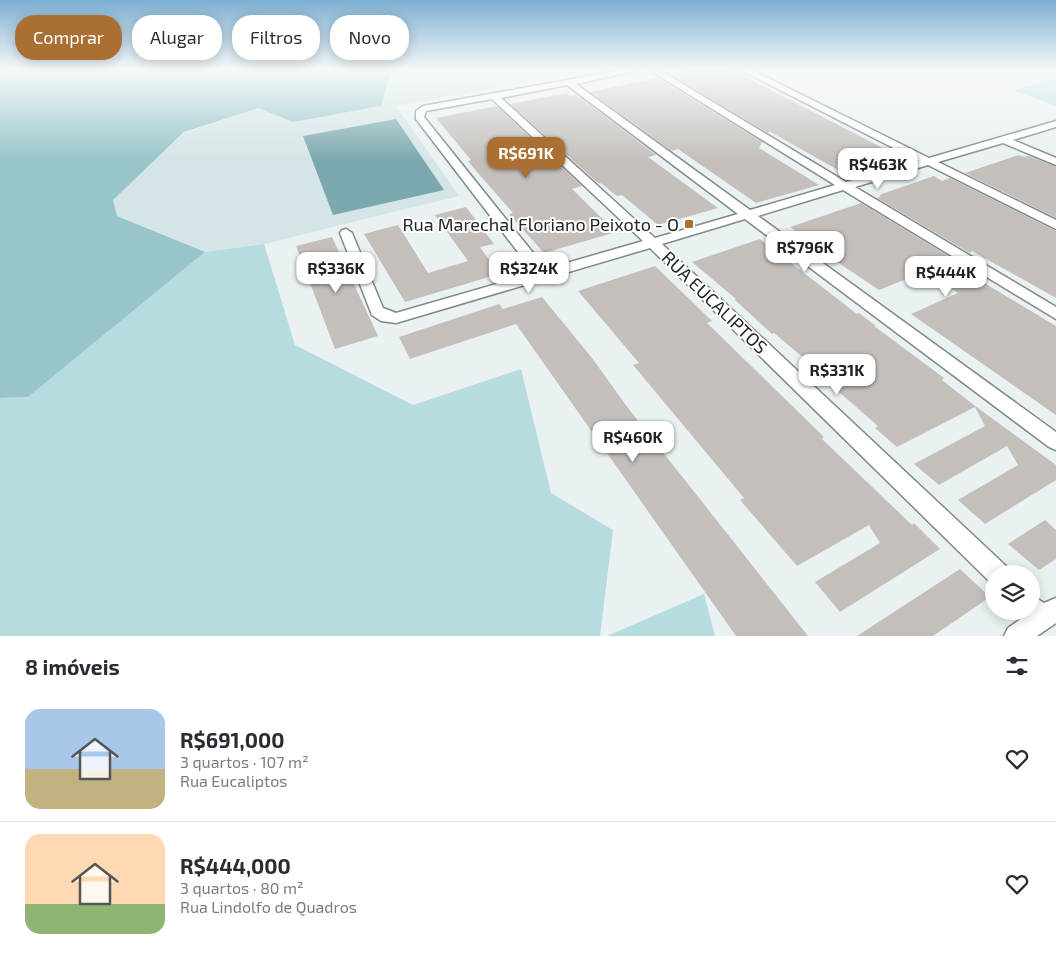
<!DOCTYPE html>
<html lang="pt">
<head>
<meta charset="utf-8">
<style>
  body { margin:0; font-family:"Exo 2",sans-serif; background:#f2f2f3; color:#2b2b33; height:100vh; display:flex; flex-direction:column; font-size:19px; white-space:nowrap }
  * { box-sizing:border-box; margin:0 }
  p { font-size:16px; color:#7c7c81 }
  .icon { flex:none; width:28px; height:28px; fill:none; stroke:currentColor; stroke-width:2; stroke-linecap:round; stroke-linejoin:round }
  .map { position:relative; height:636px; overflow:hidden }
  .side { display:flex; flex-direction:column; background:#fff; flex:1 }
  .side>* { flex:none }
  .guide { position:absolute; left:15px; top:15px; width:500px; height:45px; display:flex; gap:10px }
  .buttons { position:absolute; left:985px; top:565px; display:grid; gap:10px }
  .buttons a { display:grid; place-items:center; width:55px; height:55px; border-radius:50%; background:#fff; box-shadow:0 2px 12px #0003; font-size:25px }
  .price { position:absolute; translate:-50% -42px; padding:0 11px; border-radius:10px; background:#fff; color:#222; font-size:16px; line-height:32px; filter:drop-shadow(0 1px 2px #0008) }
  .price::after { content:''; position:absolute; left:50%; top:30px; width:15px; height:11px; margin-left:-8px; background:inherit; clip-path:polygon(0 0,100% 0,50% 100%) }
  .price.active { background:#ab6e33; color:#fff }
  ul { padding:0; list-style:none }
  li { display:flex; align-items:center; gap:15px; height:125px; padding:0 25px }
  li+li { border-top:1px solid #e1e1e2 }
  li span { display:grid; place-items:center; flex:none; width:140px; height:100px; border-radius:15px; color:#555 }
  li>.icon { margin-inline-start:auto }
  span .icon { width:60px; height:60px; fill:#fffc; stroke-width:1 }
  li b { font-size:21px }
  h2 { display:flex; justify-content:space-between; align-items:center; height:60px; padding:0 25px; font-size:21px }
  .chip { padding:0 18px; border-radius:20px; background:#fff; box-shadow:0 2px 12px #0003; font-size:18px; line-height:45px }
  .chip.active { background:#ab6e33; color:#fff }
  .map>svg:first-child { display:block }
  .built { fill:#d5e5e7 }
  .green { fill:#b7dce0 }
  .forest { fill:#97c5ca }
  .water { fill:#7ba8ae }
  .building { fill:#c4bfbb }
  .lines { fill:none; stroke-linecap:round; stroke-linejoin:round }
  .street-casing { stroke:#828989; stroke-width:3 }
  .street { fill:#fff; fill-rule:evenodd }
  .poi-dot { fill:#ab6e33; stroke:#fff; stroke-width:2 }
  .labels { text-anchor:middle; dominant-baseline:central; stroke-width:4; stroke-linejoin:round; paint-order:stroke }
  .poi-label { font-size:18px; fill:#242727; stroke:#fff; text-anchor:end }
  .street-label { font-size:18px; fill:#242727; stroke:#fff }
</style>
</head>
<body>
<div class="map">
<svg width="1056" height="636" viewBox="0 0 1056 636">
  <rect width="100%" height="100%" fill="#eaf1f2"/>
  <path class="built" d="M391,71H590L396,106L459,196L264,244L205,252L117,216L113,199L184,133L258,108L293,122L381,106Z"/>
  <path class="green" d="M1056,79V106L1013,90Z
    M264,244L295,345L413,405L521,369L551,493L613,530L600,636H0V398L28,397L205,252Z
    M704,594L715,636H607Z"/>
  <path class="forest" d="M0,71H391L381,106L293,122L258,108L184,132L113,200L117,216L205,252L28,397L0,398Z"/>
  <path class="water" d="M396,119L444,190L333,215L303,136Z"/>
  <path class="building" d="M687,71H734L902,158L845,174L769,131L768,133L671,75Z
    M658,78L762,142L759,148L819,185L756,203L678,149L672,151L590,92Z
    M567,93L571,96L577,95L656,155L648,157L718,208L658,225L622,195L617,196L602,184L597,182L510,104Z
    M497,106L582,186L572,189L616,232L544,253L509,214L513,213L477,172L468,161L471,160L436,118Z
    M1019,155L1024,157L1029,156L1056,167V218L965,173Z
    M934,176L942,181L950,178L1056,231V298L972,251L970,253L877,198L881,196L879,195Z
    M861,203L963,265L961,269L1056,326V415L911,314L958,293L924,272L879,290L818,249L821,248L790,227Z
    M466,207L494,244L480,247L499,274L405,302L364,234L398,225L428,273L468,261L435,215Z
    M332,237L378,336L335,349L296,246Z
    M760,239L857,314L859,313L876,326H874L944,378L942,380L975,406L1056,465V480L985,524L958,500L1018,465L1007,446L939,485L914,464L985,426L975,407L897,447L875,428L878,426L816,372L819,371L774,333L772,334L734,299H736L692,262Z
    M655,266L712,321L707,323L824,437L822,439L912,525L914,523L940,549L840,612L815,582L880,543L869,525L797,566L740,500L744,498L633,365L639,363L578,291Z
    M542,297L592,358L628,408L808,636H736L516,324L410,359L399,337L499,304L503,309Z
    M1045,520L1056,530V559L1039,570L1008,544Z
    M960,569L990,597L933,636H857Z"/>
  <g class="lines">
    <defs>
      <path id="street" d="M617,71H636L576,84L750,210L835,185L651,71H661L846,182L919,161L743,71H754L929,158L1056,121V127L1013,140L1056,158V165L1003,143L938,162L1056,220V229L928,165L855,187L1056,307V319L843,190L758,216L1056,432V450L1049,447L745,219L662,244L1006,566L1009,574H994V583L990,582L650,248L396,323L381,321L372,315L340,233L342,230L346,229L352,233L383,308L396,313L534,273L416,119V111L423,106ZM567,85L738,214L655,238L501,98ZM492,99L643,241L546,269L424,117L426,111Z
        M1031,595L1044,603L1056,598V623L1037,636H1004L1008,628L1025,616L1022,611H1031Z"/>
    </defs>
    <use href="#street" class="street-casing"/>
    <use href="#street" class="street"/>
  </g>
  <linearGradient id="sky" x2="0" y2="1"><stop stop-color="#7cafd1"/><stop offset="0.44" stop-color="#f6f9f9"/><stop offset="1" stop-color="#f6f9f9" stop-opacity="0"/></linearGradient>
  <rect width="1056" height="160" fill="url(#sky)"/>
  <rect class="poi-dot" x="684" y="219" width="10" height="10" rx="2.5"/>
  <g class="labels">
    <g class="poi-label">
      <text x="679" y="224">Rua Marechal Floriano Peixoto - O</text>
    </g>
    <g class="street-label">
      <text transform="translate(715 302) rotate(44)">RUA EUCALIPTOS</text>
    </g>
  </g>
</svg>
<div class="buttons">
<a><svg class="icon" aria-label="layers" viewBox="0 0 24 24"><path d="M12 4l9 5-9 5-9-5zM3 14l9 5 9-5"/></svg></a>
</div>
<b class="price active" style="left:526px;top:179px">R$691K</b>
<b class="price" style="left:878px;top:190px">R$463K</b>
<b class="price" style="left:805px;top:273px">R$796K</b>
<b class="price" style="left:336px;top:294px">R$336K</b>
<b class="price" style="left:529px;top:294px">R$324K</b>
<b class="price" style="left:946px;top:298px">R$444K</b>
<b class="price" style="left:837px;top:396px">R$331K</b>
<b class="price" style="left:633px;top:463px">R$460K</b>
<div class="guide">
<a class="chip active">Comprar</a>
<a class="chip">Alugar</a>
<a class="chip">Filtros</a>
<a class="chip">Novo</a>
</div>
</div>
<section class="side">
<h2>8 imóveis<svg class="icon" aria-label="filters" viewBox="0 0 24 24"><path d="M4 7h16M4 17h16"/><circle cx="9" cy="7" r="2"/><circle cx="15" cy="17" r="2"/></svg></h2>
<ul>
<li><span style="background:linear-gradient(#a9c7e8 60%,#c2b280 0)"><svg class="icon" aria-label="home" viewBox="0 0 24 24"><path d="M3 11l9-7 9 7M6 9v11h12V9"/></svg></span><div><b>R$691,000</b><p>3 quartos · 107 m²</p><p>Rua Eucaliptos</p></div><svg class="icon" aria-label="heart" viewBox="0 0 24 24"><path d="M12 20l-8-8c-3-5 5-10 8-4 3-6 11-1 8 4z"/></svg></li>
<li><span style="background:linear-gradient(#ffd9b3 70%,#8fb573 0)"><svg class="icon" aria-label="home" viewBox="0 0 24 24"><path d="M3 11l9-7 9 7M6 9v11h12V9"/></svg></span><div><b>R$444,000</b><p>3 quartos · 80 m²</p><p>Rua Lindolfo de Quadros</p></div><svg class="icon" aria-label="heart" viewBox="0 0 24 24"><path d="M12 20l-8-8c-3-5 5-10 8-4 3-6 11-1 8 4z"/></svg></li>
</ul>
</section>
</body>
</html>
